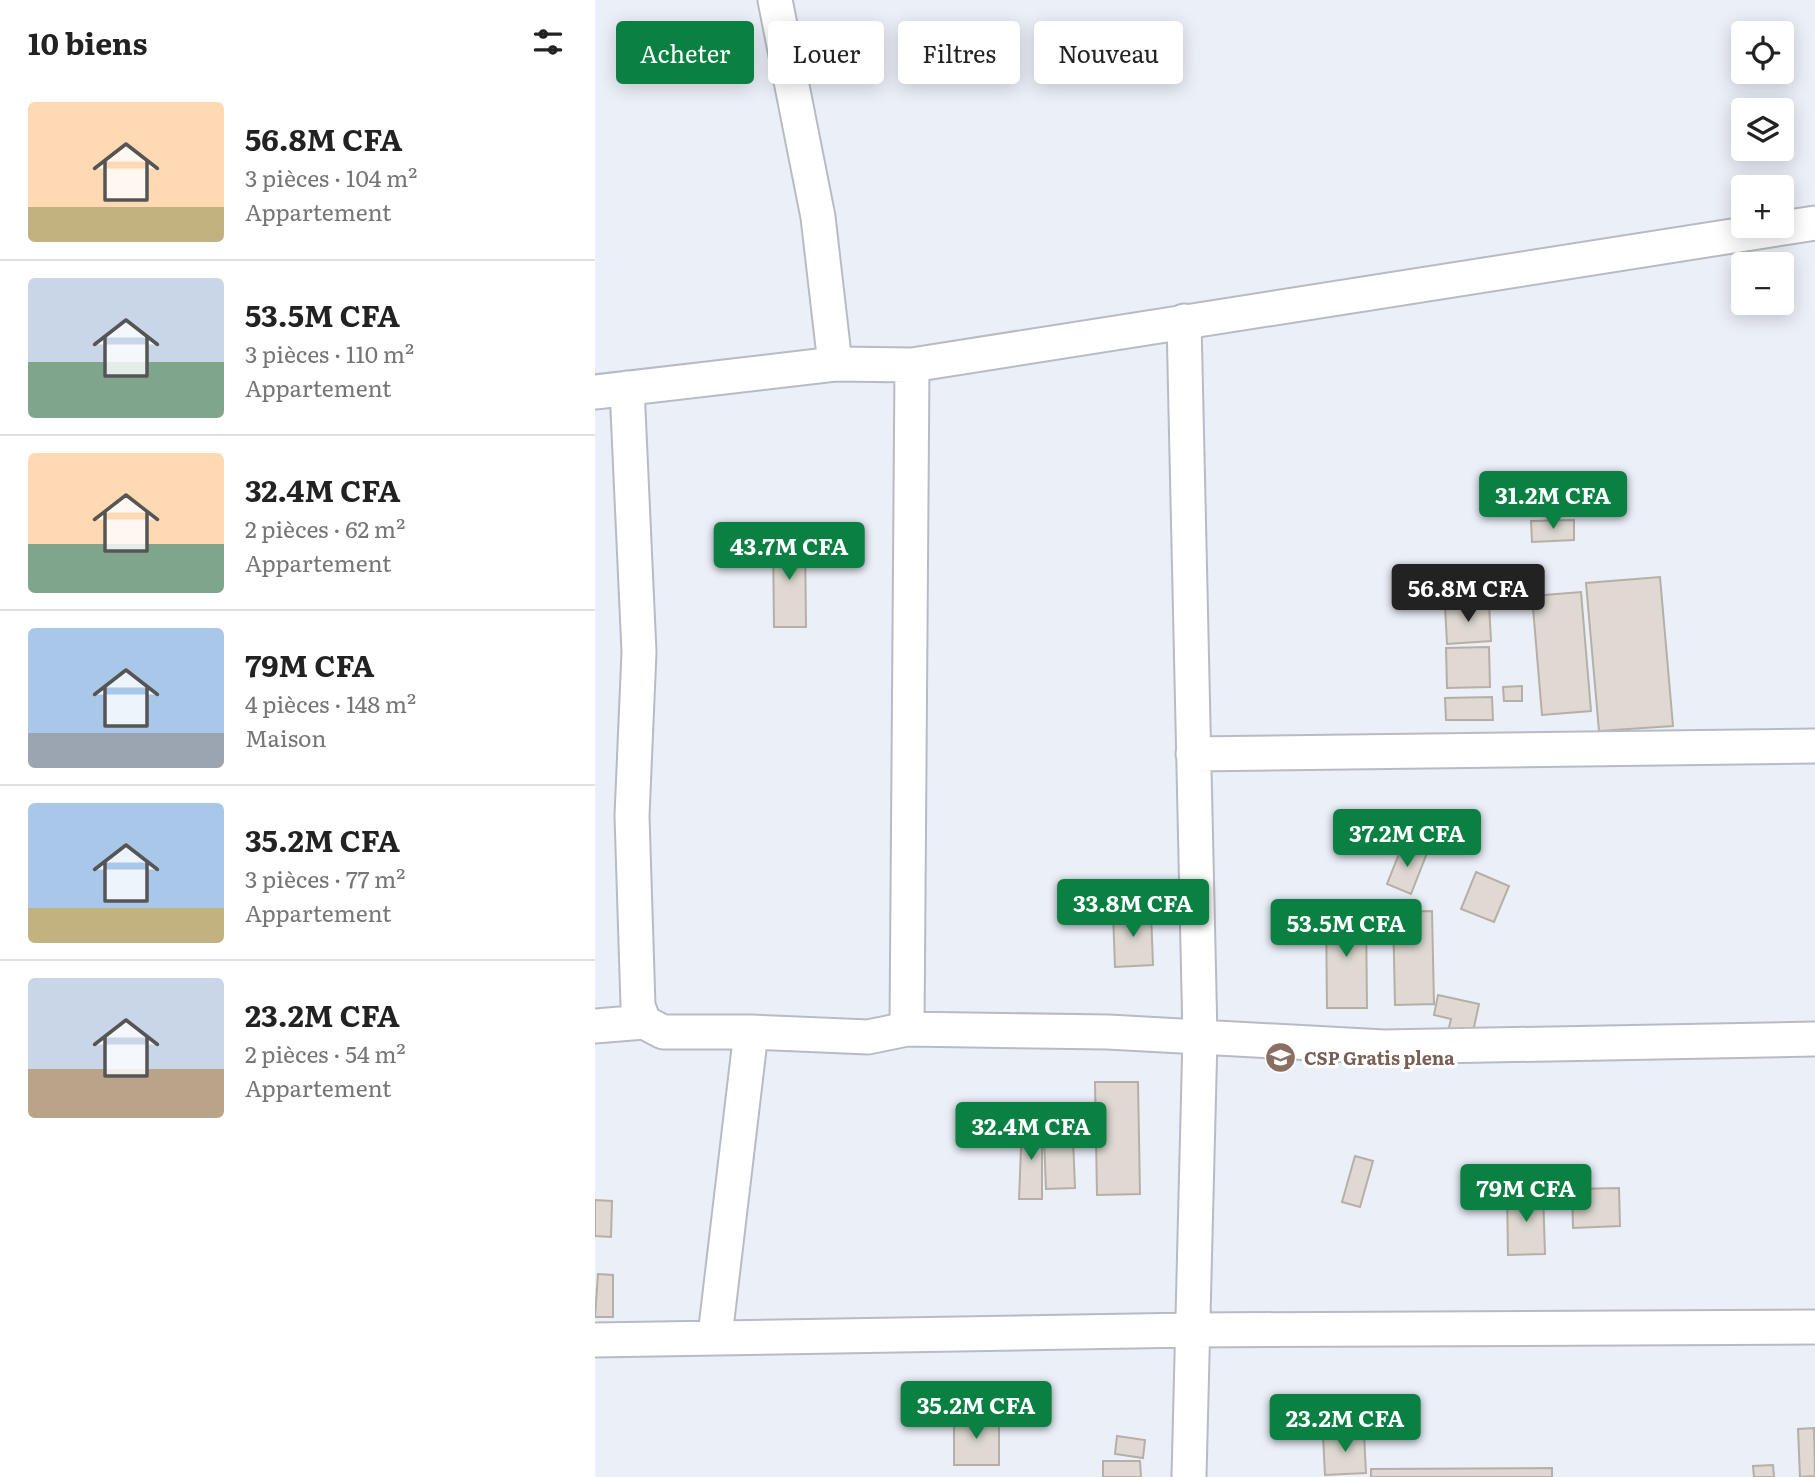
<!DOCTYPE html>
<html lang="fr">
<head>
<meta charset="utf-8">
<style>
  body { margin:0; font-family:Literata,serif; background:#f6f6f6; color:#222; height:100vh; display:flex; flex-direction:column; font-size:26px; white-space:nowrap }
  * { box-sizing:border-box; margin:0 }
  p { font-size:23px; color:#767676 }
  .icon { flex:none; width:38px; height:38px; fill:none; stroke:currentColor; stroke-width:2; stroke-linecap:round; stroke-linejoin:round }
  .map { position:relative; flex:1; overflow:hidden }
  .details { display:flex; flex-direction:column; background:#fff; width:595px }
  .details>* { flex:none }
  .guide { position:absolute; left:21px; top:21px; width:665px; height:63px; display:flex; gap:14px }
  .fabs { position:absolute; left:1136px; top:21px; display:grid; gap:14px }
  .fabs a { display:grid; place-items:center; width:63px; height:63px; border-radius:7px; background:#fff; box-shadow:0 4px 18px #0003; font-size:35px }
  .price { position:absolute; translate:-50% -60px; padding:0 16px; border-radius:7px; background:#0b8043; color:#fff; font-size:23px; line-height:46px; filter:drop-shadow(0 2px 4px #0008) }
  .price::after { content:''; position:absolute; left:50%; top:42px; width:21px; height:16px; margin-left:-10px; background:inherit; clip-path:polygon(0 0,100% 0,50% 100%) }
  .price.active { background:#222; color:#fff }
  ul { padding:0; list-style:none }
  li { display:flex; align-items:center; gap:21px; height:175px; padding:0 28px }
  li+li { border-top:2px solid #e0e0e0 }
  li span { display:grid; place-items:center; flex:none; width:196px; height:140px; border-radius:7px; color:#555 }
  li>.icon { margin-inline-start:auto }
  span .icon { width:84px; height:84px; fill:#fffc; stroke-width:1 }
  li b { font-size:30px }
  h2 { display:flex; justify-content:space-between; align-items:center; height:84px; padding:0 28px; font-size:30px }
  .pill { padding:0 24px; border-radius:7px; background:#fff; box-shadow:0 4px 18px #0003; font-size:24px; line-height:63px }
  .pill.active { background:#0b8043; color:#fff }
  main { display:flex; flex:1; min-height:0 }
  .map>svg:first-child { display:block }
  .building { fill:#dfd9d1; stroke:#b5afa7; stroke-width:2 }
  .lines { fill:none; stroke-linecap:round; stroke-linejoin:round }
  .minor-casing { stroke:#b7bbc4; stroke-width:37 }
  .minor { stroke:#fff; stroke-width:33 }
  .labels { text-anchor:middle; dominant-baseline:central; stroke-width:6; stroke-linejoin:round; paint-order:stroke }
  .education-label { font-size:18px; font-weight:bold; fill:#785e54; stroke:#fff; text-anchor:start }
</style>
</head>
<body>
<main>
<section class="details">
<h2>10 biens<svg class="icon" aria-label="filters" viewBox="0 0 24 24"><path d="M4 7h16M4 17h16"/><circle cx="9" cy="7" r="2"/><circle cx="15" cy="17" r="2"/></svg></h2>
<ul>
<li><span style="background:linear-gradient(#ffd9b3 75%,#c2b280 0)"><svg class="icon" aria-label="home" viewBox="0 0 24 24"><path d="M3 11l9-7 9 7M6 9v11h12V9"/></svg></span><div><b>56.8M CFA</b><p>3 pièces · 104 m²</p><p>Appartement</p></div></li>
<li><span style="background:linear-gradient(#c9d6e8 60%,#7fa58c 0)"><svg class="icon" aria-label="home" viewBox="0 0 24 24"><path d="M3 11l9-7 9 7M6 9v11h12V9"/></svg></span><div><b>53.5M CFA</b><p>3 pièces · 110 m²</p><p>Appartement</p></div></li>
<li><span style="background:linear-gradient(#ffd9b3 65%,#7fa58c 0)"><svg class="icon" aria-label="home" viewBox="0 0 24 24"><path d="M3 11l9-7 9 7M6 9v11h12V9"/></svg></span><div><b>32.4M CFA</b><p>2 pièces · 62 m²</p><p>Appartement</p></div></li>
<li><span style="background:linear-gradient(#a9c7e8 75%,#9aa5b1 0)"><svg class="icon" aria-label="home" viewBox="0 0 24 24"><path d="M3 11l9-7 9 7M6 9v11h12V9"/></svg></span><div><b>79M CFA</b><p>4 pièces · 148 m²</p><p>Maison</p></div></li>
<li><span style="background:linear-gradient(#a9c7e8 75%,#c2b280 0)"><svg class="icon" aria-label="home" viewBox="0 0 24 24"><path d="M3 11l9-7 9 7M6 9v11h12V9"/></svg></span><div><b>35.2M CFA</b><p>3 pièces · 77 m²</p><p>Appartement</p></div></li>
<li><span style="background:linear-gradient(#c9d6e8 65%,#b9a48a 0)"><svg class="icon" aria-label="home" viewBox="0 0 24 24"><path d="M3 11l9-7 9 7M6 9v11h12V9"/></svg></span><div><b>23.2M CFA</b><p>2 pièces · 54 m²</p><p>Appartement</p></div></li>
</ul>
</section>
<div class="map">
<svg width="1220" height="1477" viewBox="0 0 1220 1477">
  <rect width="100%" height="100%" fill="#ebeff8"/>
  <path class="building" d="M979,520V540L937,542L936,521Z
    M178,538H210L211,627H179Z
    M1065,577L1078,726L1004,731L991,583Z
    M986,592L996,711L947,715L937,596Z
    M894,604L896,641L852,644L850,606Z
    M894,647L895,687L852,688L851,648Z
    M927,686V701H909L908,687Z
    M897,697L898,720H851L850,698Z
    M808,844L832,853L816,894L792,884Z
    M881,872L914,886L899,922L866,909Z
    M731,911H771L772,1008H732Z
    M837,911L839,1004L800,1005L798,912Z
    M556,912L558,965L520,967L518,913Z
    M843,995L884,1004L876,1041L852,1036L856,1019L839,1015Z
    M500,1082H543L545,1194L502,1195Z
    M477,1114L480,1188L451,1189L448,1115Z
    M447,1123V1199H424L427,1124Z
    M760,1156L778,1161L765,1207L747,1202Z
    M1024,1188L1025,1226L978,1228L977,1189Z
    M948,1192L950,1254L913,1255L912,1193Z
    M0,1200L17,1201L16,1237L0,1236Z
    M3,1274L18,1275V1317H0Z
    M359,1417H404V1465H359Z
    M1219,1428L1220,1476L1205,1477L1203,1429Z
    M769,1434L771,1473L730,1475L728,1436Z
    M522,1436L550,1440L548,1458L520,1454Z
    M508,1461H545L546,1477H508Z
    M1178,1465L1179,1477H1159L1158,1466Z
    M957,1468V1477H776V1469Z"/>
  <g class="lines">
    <defs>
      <path id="minor" d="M180,0L223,217L240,364
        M589,321L605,1037L594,1477
        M32,388L44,652L37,816L43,1006L49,1022L68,1032H156L120,1336
        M0,392L240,364L317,365L1220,223
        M598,754L1220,746
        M0,1026L49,1022
        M312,1029L317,365
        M156,1032L273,1037L312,1029L513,1032L789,1047L1220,1039
        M0,1340L597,1330L1220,1327"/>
    </defs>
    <use href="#minor" class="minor-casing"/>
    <use href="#minor" class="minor"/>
  </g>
  <defs>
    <symbol id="school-disc" viewBox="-11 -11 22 22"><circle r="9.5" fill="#8d6e63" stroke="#fff"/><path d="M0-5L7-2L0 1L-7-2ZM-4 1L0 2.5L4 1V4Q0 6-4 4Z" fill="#fff"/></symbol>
  </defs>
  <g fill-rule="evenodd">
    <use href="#school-disc" x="668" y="1040" width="35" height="35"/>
  </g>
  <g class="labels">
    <g class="education-label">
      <text x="709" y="1057">CSP Gratis plena</text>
    </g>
  </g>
</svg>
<div class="fabs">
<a><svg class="icon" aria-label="locate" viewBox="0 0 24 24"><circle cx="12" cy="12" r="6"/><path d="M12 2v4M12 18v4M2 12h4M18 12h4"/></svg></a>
<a><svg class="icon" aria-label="layers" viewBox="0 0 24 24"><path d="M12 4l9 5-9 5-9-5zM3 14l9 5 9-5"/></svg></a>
<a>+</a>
<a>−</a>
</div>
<b class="price" style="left:958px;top:531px">31.2M CFA</b>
<b class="price" style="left:194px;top:582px">43.7M CFA</b>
<b class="price active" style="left:873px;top:624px">56.8M CFA</b>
<b class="price" style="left:812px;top:869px">37.2M CFA</b>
<b class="price" style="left:538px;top:939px">33.8M CFA</b>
<b class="price" style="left:751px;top:959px">53.5M CFA</b>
<b class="price" style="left:436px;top:1162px">32.4M CFA</b>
<b class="price" style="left:931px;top:1224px">79M CFA</b>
<b class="price" style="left:381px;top:1441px">35.2M CFA</b>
<b class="price" style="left:750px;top:1454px">23.2M CFA</b>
<div class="guide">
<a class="pill active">Acheter</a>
<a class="pill">Louer</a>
<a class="pill">Filtres</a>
<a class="pill">Nouveau</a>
</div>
</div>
</main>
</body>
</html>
